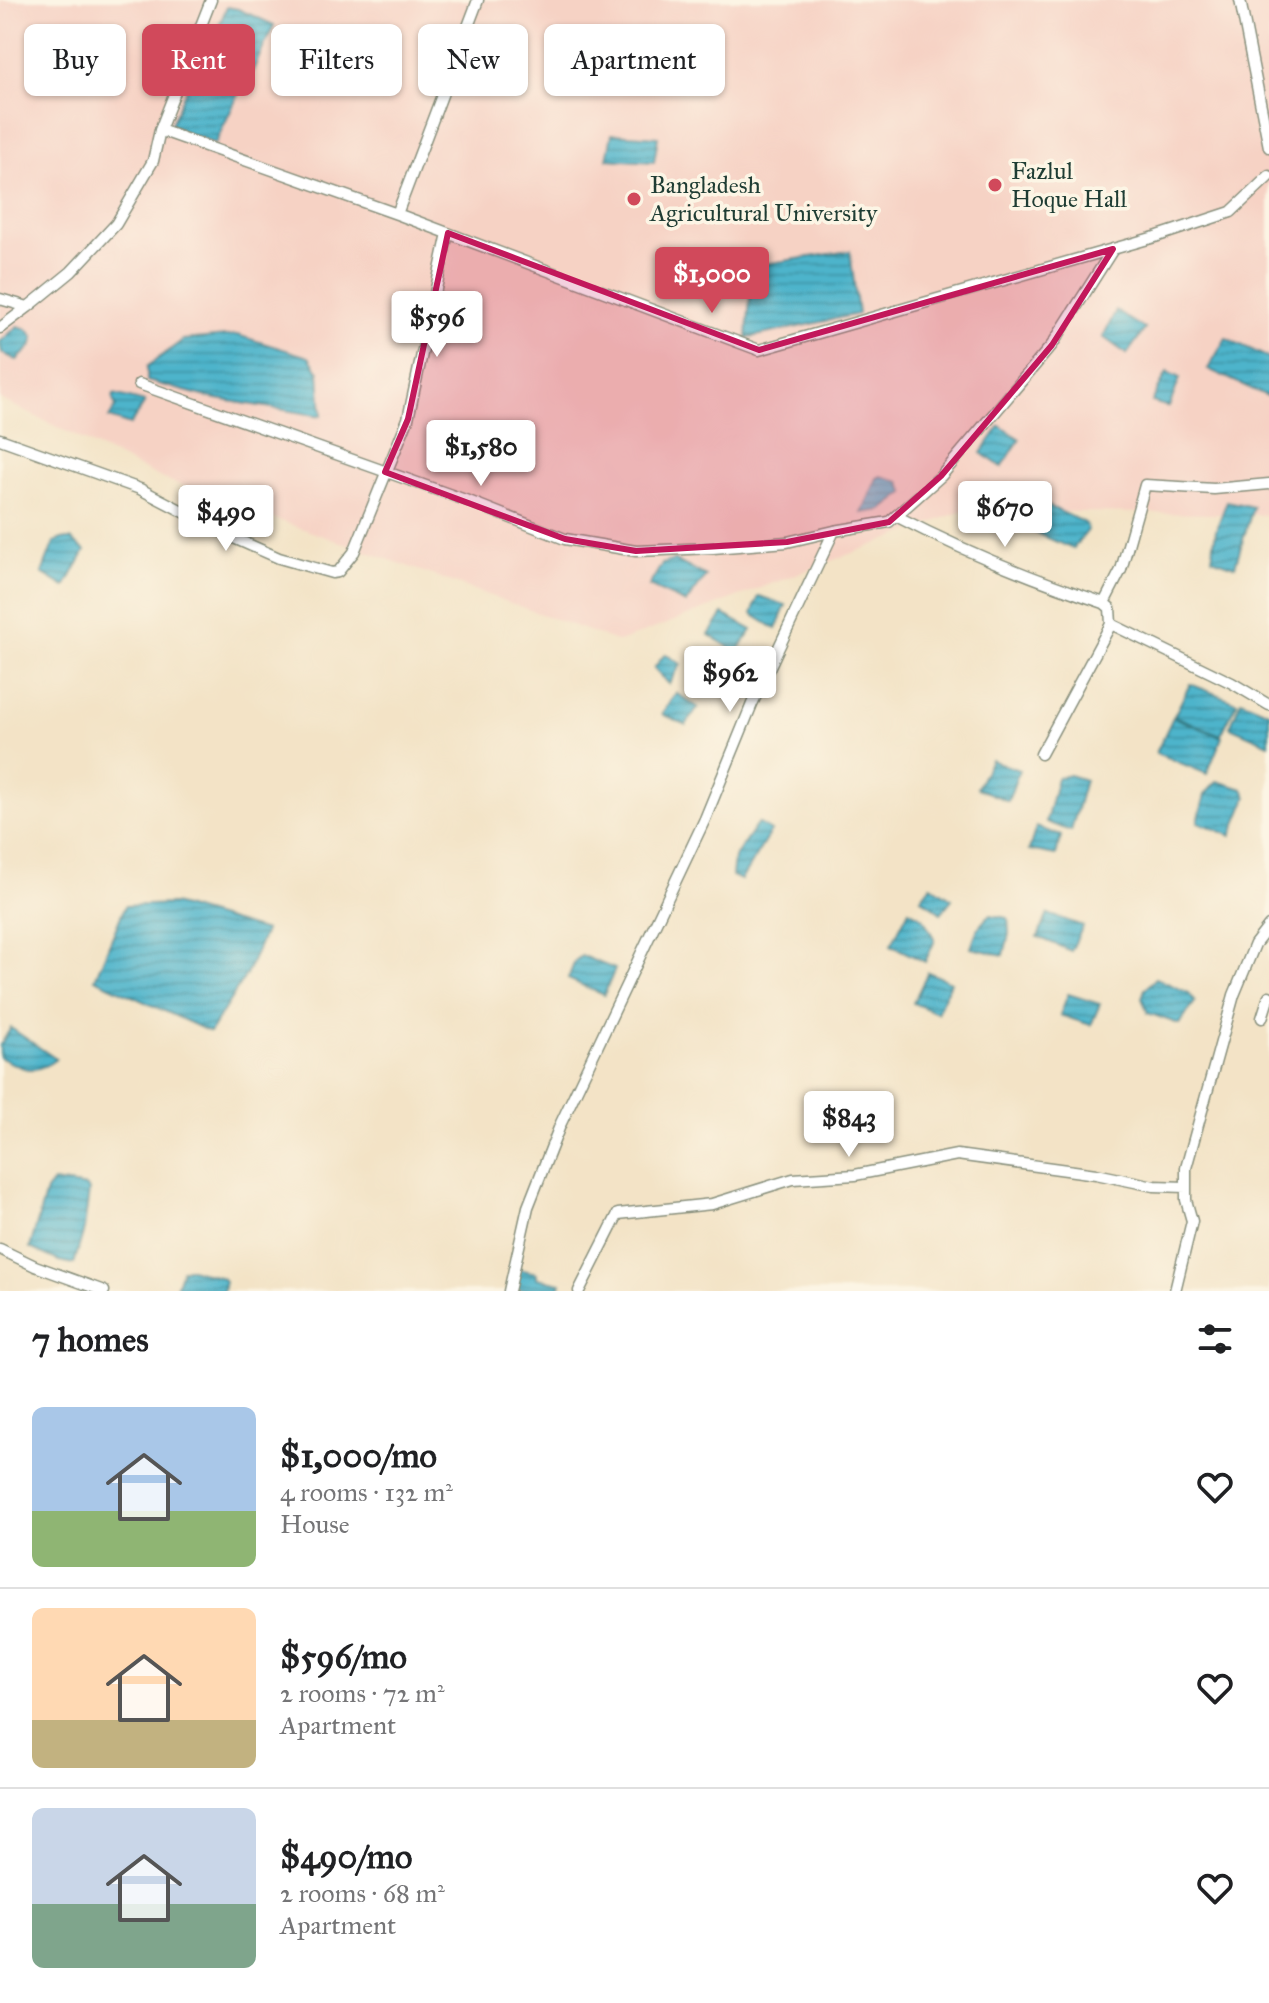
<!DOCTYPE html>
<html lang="en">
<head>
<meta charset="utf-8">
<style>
  body { margin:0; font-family:"IM FELL Great Primer",serif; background:#f2f2f2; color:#202124; height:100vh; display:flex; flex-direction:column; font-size:30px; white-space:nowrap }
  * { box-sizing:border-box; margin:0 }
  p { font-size:26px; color:#757577 }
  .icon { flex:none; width:44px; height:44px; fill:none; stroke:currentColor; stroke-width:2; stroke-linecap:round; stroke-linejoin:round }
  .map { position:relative; height:1291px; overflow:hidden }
  .panel { display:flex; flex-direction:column; background:#fff; flex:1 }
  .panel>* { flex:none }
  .guide { position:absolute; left:24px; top:24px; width:800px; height:72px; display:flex; gap:16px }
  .price { position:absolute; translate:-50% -68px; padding:0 18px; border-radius:8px; background:#fff; color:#222; font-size:26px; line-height:52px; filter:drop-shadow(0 2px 4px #0008) }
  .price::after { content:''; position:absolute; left:50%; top:48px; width:24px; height:18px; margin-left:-12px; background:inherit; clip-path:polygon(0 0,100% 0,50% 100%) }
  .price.active { background:#d1495b; color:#fff }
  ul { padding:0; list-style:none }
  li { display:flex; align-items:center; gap:24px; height:200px; padding:0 32px }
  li+li { border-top:2px solid #e0e0e0 }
  li span { display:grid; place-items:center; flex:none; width:224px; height:160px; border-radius:12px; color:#555 }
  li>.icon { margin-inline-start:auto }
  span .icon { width:96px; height:96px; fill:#fffc; stroke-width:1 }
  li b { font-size:34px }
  h2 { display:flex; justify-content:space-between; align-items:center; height:96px; padding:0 32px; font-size:34px }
  .chip { padding:0 28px; border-radius:12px; background:#fff; box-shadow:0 2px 6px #0004; font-size:28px; line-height:72px }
  .chip.active { background:#d1495b; color:#fff }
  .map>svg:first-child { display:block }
  .built { fill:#f6d2c4 }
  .water { fill:url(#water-rules); stroke:#367880; stroke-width:2 }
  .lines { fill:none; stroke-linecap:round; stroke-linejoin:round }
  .minor-casing { stroke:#89907d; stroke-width:13 }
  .minor { stroke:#fff; stroke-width:10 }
  .marked { fill:#c2185b; fill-opacity:0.2; stroke:#c2185b; stroke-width:6; stroke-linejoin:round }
  .poi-dot { fill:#d1495b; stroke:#fcf5e5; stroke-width:3 }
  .labels { text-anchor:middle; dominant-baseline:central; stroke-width:7; stroke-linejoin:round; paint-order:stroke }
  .poi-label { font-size:24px; fill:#1f3d34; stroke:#fcf5e5; text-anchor:start }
</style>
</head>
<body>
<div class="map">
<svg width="1269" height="1291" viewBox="0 0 1269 1291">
  <defs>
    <pattern id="water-rules" width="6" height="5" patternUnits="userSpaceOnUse" patternTransform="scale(2)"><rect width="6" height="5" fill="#4db4cb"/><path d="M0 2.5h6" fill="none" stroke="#3f94a6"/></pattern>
  </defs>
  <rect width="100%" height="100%" fill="#fcf5e5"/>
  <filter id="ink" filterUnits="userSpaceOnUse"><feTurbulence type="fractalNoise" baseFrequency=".0125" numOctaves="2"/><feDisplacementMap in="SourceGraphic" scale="16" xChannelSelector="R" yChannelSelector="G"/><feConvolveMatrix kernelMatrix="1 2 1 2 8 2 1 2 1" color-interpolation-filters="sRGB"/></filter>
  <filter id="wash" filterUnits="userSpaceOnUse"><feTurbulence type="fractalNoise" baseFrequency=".006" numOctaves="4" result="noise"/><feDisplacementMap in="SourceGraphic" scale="32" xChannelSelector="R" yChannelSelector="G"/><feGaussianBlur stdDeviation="1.8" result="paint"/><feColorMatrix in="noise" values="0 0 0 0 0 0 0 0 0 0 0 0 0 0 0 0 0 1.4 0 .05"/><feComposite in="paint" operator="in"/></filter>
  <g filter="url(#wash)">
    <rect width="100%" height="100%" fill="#f3e3c6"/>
    <path class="built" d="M0,0H1269V515L965,510L619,642L161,478L0,399Z"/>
    <path class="water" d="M227,7L238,9L274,25L248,81L203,62Z
      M194,71L206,72L241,89L215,144L170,126Z
      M612,134L658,137L654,162L607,159Z
      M850,251L858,314L747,338L751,282L758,265Z
      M1116,311L1145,329L1127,354L1103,337Z
      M18,326L27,329L34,337L31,347L17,360L2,353L0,342Z
      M237,335L309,357L319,372L322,416L211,398L147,381V367L183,340Z
      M1226,338L1269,358V397L1208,369Z
      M1167,372L1180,378L1169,407L1152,402Z
      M114,394L145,402L130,425L109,418L116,406L113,400Z
      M1000,426L1020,439L1002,467L981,453Z
      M881,476L900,482L905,493L882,510L862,513L877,478Z
      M1029,497L1085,523L1088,530L1073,549L1015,524L1018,510Z
      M1227,501L1253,507L1235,566L1212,558L1216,530Z
      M62,539H71L85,551L65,587L42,573L54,542Z
      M674,560L706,576L686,603L649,586L662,564Z
      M759,596L786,605L776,629L752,614Z
      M723,614L752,630L737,652L709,635Z
      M665,654L681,664L669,684L654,668Z
      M1190,684L1237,702L1221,735L1174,716Z
      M676,693L698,707L686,725L662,714Z
      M1241,700L1269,712V744L1230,727Z
      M1173,717L1222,737L1207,774L1156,753Z
      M991,760L1019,770L1008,801L977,788Z
      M1069,775L1085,780L1071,831L1046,822L1057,778Z
      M1217,781L1243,789L1247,797L1231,836L1198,822L1205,795Z
      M758,823L771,831L741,880L732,876L734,858Z
      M1036,827L1061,836L1056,855L1029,850Z
      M931,885L952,899L941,913L921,898Z
      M173,904L265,931L247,973L210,1032L95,979L125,906Z
      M909,910L923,918L935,940L925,962L891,945Z
      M1048,914L1083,926L1071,951L1038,937Z
      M989,915L1008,918L1009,934L1004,955L971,948L978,928Z
      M582,956L615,969L604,995L568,979L575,961Z
      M928,972L951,982L937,1013L913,1003Z
      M1156,978L1189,993L1195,1002L1179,1024L1148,1013L1142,998L1145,989Z
      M1068,994L1100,1004L1091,1025L1060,1015Z
      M11,1028L56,1059C34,1076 22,1069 0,1057V1045Z
      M53,1182L87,1187L89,1191L84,1229L74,1264L59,1261L30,1248L46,1191Z
      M187,1268L222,1278L225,1281L223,1291H175L182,1270Z
      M518,1269L537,1273V1278L561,1283L559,1291L514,1289Z"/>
  </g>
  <g filter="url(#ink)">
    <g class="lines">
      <defs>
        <path id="minor" d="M1240,0L1269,147
          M160,130L397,214L759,350L1155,237L1231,212L1269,176
          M397,214L478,0
          M0,299L28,307L71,272L116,224L153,161L160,130L211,0
          M0,328L28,307
          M139,384L471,502L565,539L636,551L713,548L787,542L834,531
          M0,439L140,489L236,539L279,558L332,573L338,572L354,552L408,419L448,233
          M896,516C963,551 1032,579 1104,603
          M1111,624L1232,683L1269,705
          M1041,754L1111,624L1110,608L1104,603L1121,570L1145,485L1214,489L1269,484
          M1262,1018L1269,996
          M0,1249L35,1266L104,1291
          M509,1291L528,1207L561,1123L705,819L752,704L834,531L889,522L941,476L1052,345L1113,249
          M579,1291L618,1214L712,1204L793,1179L855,1175L957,1155L1096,1174L1154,1186L1186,1187
          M1175,1291L1192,1221L1186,1200V1168L1234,995L1255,944L1269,926"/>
      </defs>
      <use href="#minor" class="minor-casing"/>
      <use href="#minor" class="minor"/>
    </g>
  </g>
  <path class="marked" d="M448,233L759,350L1113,249L1052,345L941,476L889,522L787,542L636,551L565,539L385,472L408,419Z"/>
  <g class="poi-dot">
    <circle cx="995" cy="185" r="8"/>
    <circle cx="634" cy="199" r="8"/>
  </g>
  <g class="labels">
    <g class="poi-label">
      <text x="1011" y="171">Fazlul<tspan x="1011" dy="28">Hoque Hall</tspan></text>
      <text x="650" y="185">Bangladesh<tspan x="650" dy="28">Agricultural University</tspan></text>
    </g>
  </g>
</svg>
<b class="price active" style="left:712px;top:315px">$1,000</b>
<b class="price" style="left:437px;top:359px">$596</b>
<b class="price" style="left:481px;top:488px">$1,580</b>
<b class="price" style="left:1005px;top:549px">$670</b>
<b class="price" style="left:226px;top:553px">$490</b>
<b class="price" style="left:730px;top:714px">$962</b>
<b class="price" style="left:849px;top:1159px">$843</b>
<div class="guide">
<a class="chip">Buy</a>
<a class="chip active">Rent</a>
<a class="chip">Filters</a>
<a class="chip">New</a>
<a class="chip">Apartment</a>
</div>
</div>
<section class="panel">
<h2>7 homes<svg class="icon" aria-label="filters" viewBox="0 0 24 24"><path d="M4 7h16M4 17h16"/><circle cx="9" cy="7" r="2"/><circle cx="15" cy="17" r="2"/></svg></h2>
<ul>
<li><span style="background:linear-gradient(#a9c7e8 65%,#8fb573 0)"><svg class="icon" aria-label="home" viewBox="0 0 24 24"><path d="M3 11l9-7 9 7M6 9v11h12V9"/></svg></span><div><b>$1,000/mo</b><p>4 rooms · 132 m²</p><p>House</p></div><svg class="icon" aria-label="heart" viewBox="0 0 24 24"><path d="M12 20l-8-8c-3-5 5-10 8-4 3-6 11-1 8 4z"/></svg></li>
<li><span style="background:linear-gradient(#ffd9b3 70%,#c2b280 0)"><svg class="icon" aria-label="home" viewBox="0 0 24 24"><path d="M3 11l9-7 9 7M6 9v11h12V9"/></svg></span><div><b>$596/mo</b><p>2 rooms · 72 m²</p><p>Apartment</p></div><svg class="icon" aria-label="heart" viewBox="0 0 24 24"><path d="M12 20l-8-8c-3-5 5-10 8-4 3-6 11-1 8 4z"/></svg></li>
<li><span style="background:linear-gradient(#c9d6e8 60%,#7fa58c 0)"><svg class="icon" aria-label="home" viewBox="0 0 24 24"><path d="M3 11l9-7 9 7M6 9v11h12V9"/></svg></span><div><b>$490/mo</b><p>2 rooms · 68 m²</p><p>Apartment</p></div><svg class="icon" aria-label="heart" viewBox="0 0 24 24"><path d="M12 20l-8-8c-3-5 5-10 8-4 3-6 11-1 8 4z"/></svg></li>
</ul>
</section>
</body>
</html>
